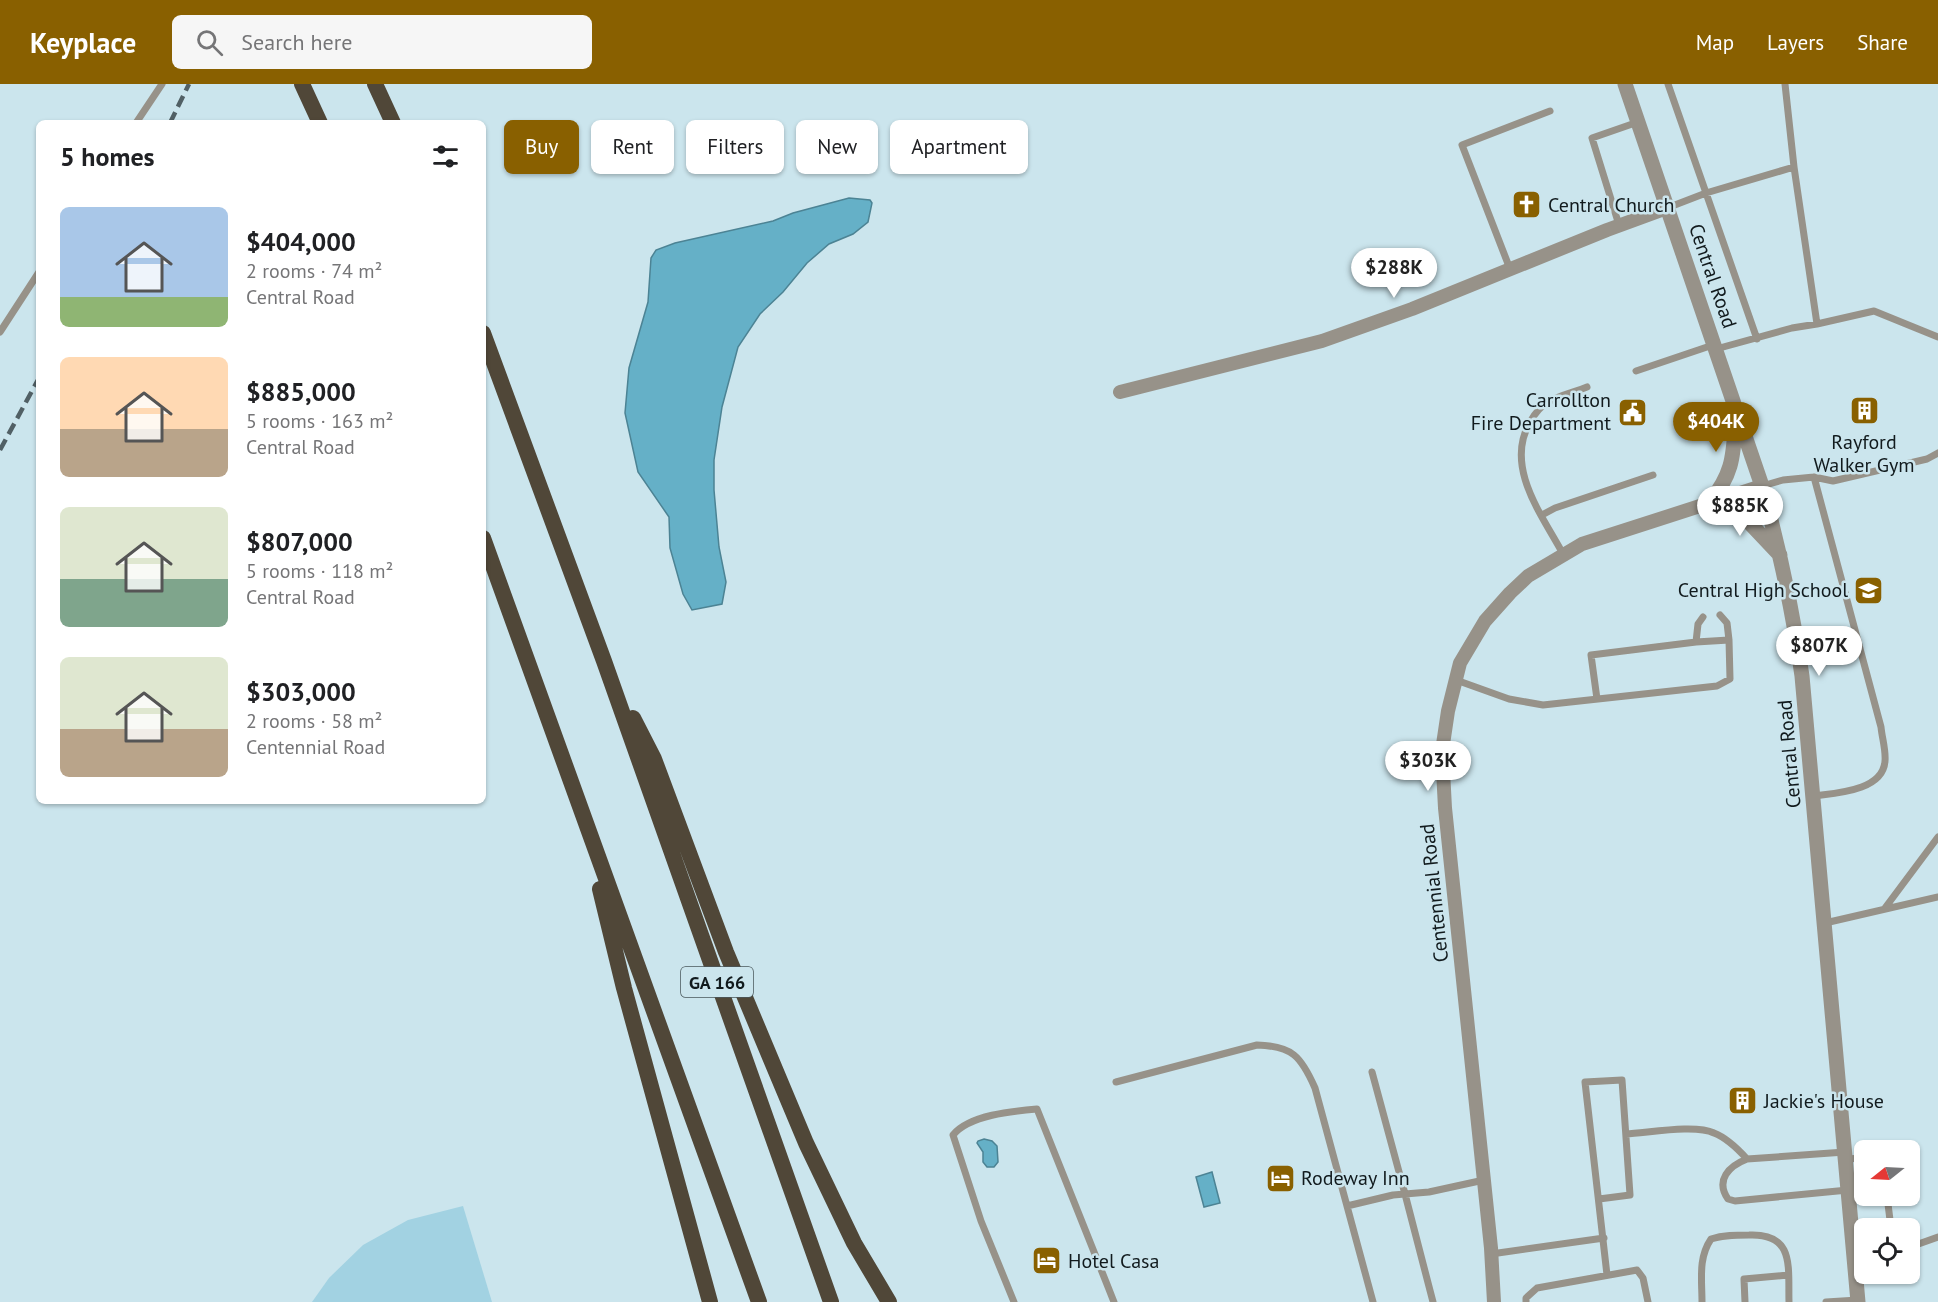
<!DOCTYPE html>
<html lang="en">
<head>
<meta charset="utf-8">
<style>
  body { margin:0; font-family:"PT Sans",sans-serif; background:#f6f6f6; color:#202124; height:100vh; display:flex; flex-direction:column; font-size:22px; white-space:nowrap }
  * { box-sizing:border-box; margin:0 }
  p { font-size:20px; color:#757577 }
  .icon { flex:none; width:33px; height:33px; fill:none; stroke:currentColor; stroke-width:2; stroke-linecap:round; stroke-linejoin:round }
  .map { position:relative; flex:1; overflow:hidden }
  .details { position:absolute; left:36px; top:36px; width:450px; height:684px; display:flex; flex-direction:column; background:#fff; border-radius:9px; box-shadow:0 2px 4px #0004 }
  .details>* { flex:none }
  .hud { position:absolute; left:504px; top:36px; width:570px; height:54px; display:flex; gap:12px }
  .needle { width:39px; rotate:252deg }
  .controls { position:absolute; left:1854px; top:1056px; display:grid; gap:12px }
  .controls a { display:grid; place-items:center; width:66px; height:66px; border-radius:9px; background:#fff; box-shadow:0 2px 4px #0004; font-size:30px }
  .price { position:absolute; translate:-50% -51px; padding:0 14px; border-radius:21px; background:#fff; color:#222; font-size:20px; line-height:39px; filter:drop-shadow(0 2px 3px #0008) }
  .price::after { content:''; position:absolute; left:50%; top:36px; width:18px; height:14px; margin-left:-9px; background:inherit; clip-path:polygon(0 0,100% 0,50% 100%) }
  .price.selected { background:#896000; color:#fff }
  ul { padding:0; list-style:none }
  li { display:flex; align-items:center; gap:18px; height:150px; padding:0 24px }
  li span { display:grid; place-items:center; flex:none; width:168px; height:120px; border-radius:9px; color:#555 }
  li>.icon { margin-inline-start:auto }
  span .icon { width:72px; height:72px; fill:#fffc; stroke-width:1 }
  li b { font-size:26px }
  h2 { display:flex; justify-content:space-between; align-items:center; height:72px; padding:0 24px; font-size:26px }
  .tag { padding:0 21px; border-radius:9px; background:#fff; box-shadow:0 2px 4px #0004; font-size:21px; line-height:54px }
  .tag.selected { background:#896000; color:#fff }
  header { display:flex; align-items:center; gap:36px; box-sizing:border-box; height:84px; padding:0 30px; background:#896000; color:#fff }
  header strong { font-size:28px }
  nav { display:flex; gap:33px; margin-inline-start:auto; font-size:21px }
  .search { width:420px; height:54px; background:#f6f6f6; display:flex; align-items:center; gap:15px; box-sizing:border-box; padding:0 21px; border-radius:9px; color:#757577; font-size:22px }
  .map>svg:first-child { display:block }
  .green { fill:#a2d2e2 }
  .water { fill:#65b0c7; stroke:#4c8394; stroke-width:1.5 }
  .lines { fill:none; stroke-linecap:round; stroke-linejoin:round }
  .service { stroke:#979289; stroke-width:7 }
  .minor { stroke:#979289; stroke-width:14 }
  .tertiary { stroke:#979289; stroke-width:15 }
  .trunk { stroke:#504738; stroke-width:16 }
  .rail { stroke:#516065; stroke-width:4.5; stroke-dasharray:12 6; stroke-linecap:butt }
  .labels { text-anchor:middle; dominant-baseline:central; stroke-width:5; stroke-linejoin:round; paint-order:stroke }
  .shield { fill:#cbe5ed; stroke:#49575b; stroke-width:1.5 }
  .shield-label { font-size:18px; font-weight:bold; fill:#111a1d }
  .poi-label { font-size:20px; fill:#111a1d; stroke:#cbe5ed; text-anchor:start }
  .street-label { font-size:20px; fill:#111a1d; stroke:#cbe5ed }
</style>
</head>
<body>
<header>
<strong>Keyplace</strong>
<div class="search"><svg class="icon" aria-label="search" viewBox="0 0 24 24"><circle cx="10" cy="10" r="6"/><path d="M15 15l6 6"/></svg>Search here</div>
<nav><a>Map</a><a>Layers</a><a>Share</a></nav>
</header>
<div class="map">
<svg width="1938" height="1218" viewBox="0 0 1938 1218">
  <rect width="100%" height="100%" fill="#cbe5ed"/>
  <path class="green" d="M463,1122L492,1218H312L329,1194L363,1161L408,1136Z"/>
  <path class="water" d="M849,114L870,116L872,119L868,138L853,150L829,160L807,179L783,208L760,230L738,263L722,323L714,376V406L719,463L726,498L722,520L692,526L683,510L670,464L669,433L638,388L625,329L629,284L648,218L651,174L656,166L675,159L773,137L793,129Z
    M984,1055L992,1057L997,1062L998,1078L994,1083H987L983,1078V1068L977,1059L978,1057Z
    M1212,1088L1220,1119L1204,1123L1196,1093Z"/>
  <g class="lines">
    <path class="service" d="M1668,0L1757,255
      M136,39L162,0
      M1794,83L1817,240
      M1667,124L1706,109L1794,83L1785,0
      M1619,141L1592,54L1638,38
      M1510,185L1462,61L1550,27
      M0,248L39,188
      M1716,265L1792,244L1817,240L1874,227L1938,253
      M1636,287L1713,261
      M1762,402L1783,396L1814,393L1833,397L1927,375L1938,369
      M1542,431L1555,424L1653,391
      M1563,470C1542,431 1504,383 1530,338C1534,331 1541,322 1548,318C1560,311 1575,308 1587,303
      M1720,531L1727,539L1729,556
      M1696,558L1698,540L1703,533
      M1456,596L1509,615L1543,621L1717,602L1730,595L1729,556L1696,558L1591,571L1597,615
      M1814,712C1836,709 1883,707 1885,677C1886,666 1882,654 1881,643L1814,393
      M1885,824L1938,753
      M1825,839L1938,813
      M1372,988L1405,1110L1429,1108L1484,1096
      M1116,998L1257,961C1292,962 1301,972 1315,1004L1373,1218
      M1626,1050C1648,1049 1695,1040 1714,1049C1727,1054 1738,1065 1747,1075
      M1845,1068L1747,1075C1729,1082 1715,1096 1728,1115L1735,1117L1848,1106
      M1846,1075L1864,1074
      M1887,1112L1891,1144
      M1599,1115L1630,1111L1622,996L1585,998L1607,1191
      M1347,1122L1393,1111L1405,1110L1433,1218
      M1910,1163L1938,1153
      M1491,1170L1604,1154
      M1014,1218L981,1137L953,1051C969,1031 1013,1027 1037,1025L1114,1218
      M1526,1218V1214L1537,1204L1637,1186L1643,1194L1648,1218
      M1702,1218C1702,1196 1698,1174 1711,1155C1723,1151 1736,1151 1749,1151C1795,1149 1788,1183 1789,1218
      M1745,1218L1744,1195L1788,1191
      M1826,1218L1858,1216"/>
    <path class="minor" d="M1120,308L1322,257L1412,225L1607,146L1667,124
      M1494,1218L1491,1164L1445,724L1442,667L1448,627L1460,579L1485,537L1510,509L1528,492L1582,460L1762,402"/>
    <path class="tertiary" d="M1625,0L1762,402C1779,464 1793,527 1802,592L1858,1218
      M1736,334C1733,371 1734,388 1710,418L1736,429L1746,435L1780,471"/>
    <path class="trunk" d="M302,0L320,39
      M375,0L393,39
      M483,249L604,577L831,1218
      M483,454L759,1218
      M633,634L654,675L726,868L806,1059L854,1159L889,1218
      M600,805L624,904L710,1218"/>
    <path class="rail" d="M170,39L189,0
      M0,366L39,294"/>
  </g>
  <defs>
    <symbol id="church-square" viewBox="-11 -11 22 22"><rect x="-9" y="-9" width="18" height="18" rx="4" fill="#896000" stroke="#cbe5ed"/><path d="M-1.2-6h2.4v3.5h3.3v2.4h-3.3V6h-2.4V-.1h-3.3v-2.4h3.3Z" fill="#fff"/></symbol>
    <symbol id="building-square" viewBox="-11 -11 22 22"><rect x="-9" y="-9" width="18" height="18" rx="4" fill="#896000" stroke="#cbe5ed"/><path d="M-4-6H4V6H1V3H-1V6H-4ZM-2.5-4.3h1.7v1.8h-1.7ZM.8-4.3h1.7v1.8H.8ZM-2.5-1h1.7V.8h-1.7ZM.8-1h1.7V.8H.8Z" fill="#fff"/></symbol>
    <symbol id="civic-square" viewBox="-11 -11 22 22"><rect x="-9" y="-9" width="18" height="18" rx="4" fill="#896000" stroke="#cbe5ed"/><path d="M-.6-6.5H3V-4.5H.6V-3L4-1V1h2V6H-6V1h2V-1L-.6-3ZM-1.2 2.5V6h2.4V2.5Z" fill="#fff"/></symbol>
    <symbol id="school-square" viewBox="-11 -11 22 22"><rect x="-9" y="-9" width="18" height="18" rx="4" fill="#896000" stroke="#cbe5ed"/><path d="M0-5L7-2L0 1L-7-2ZM-4 1L0 2.5L4 1V4Q0 6-4 4Z" fill="#fff"/></symbol>
    <symbol id="hotel-square" viewBox="-11 -11 22 22"><rect x="-9" y="-9" width="18" height="18" rx="4" fill="#896000" stroke="#cbe5ed"/><path d="M-6-4.5h1.5V1H6V5H4.5V3h-9V5H-6ZM-4 0a1.8 1.8 0 1 1 3.6 0ZM.5 0V-2.5h3Q6-2.5 6 0Z" fill="#fff"/></symbol>
  </defs>
  <g fill-rule="evenodd">
    <use href="#church-square" x="1510" y="104" width="33" height="33"/>
    <use href="#building-square" x="1848" y="310" width="33" height="33"/>
    <use href="#civic-square" x="1616" y="312" width="33" height="33"/>
    <use href="#school-square" x="1852" y="490" width="33" height="33"/>
    <use href="#building-square" x="1726" y="1000" width="33" height="33"/>
    <use href="#hotel-square" x="1264" y="1078" width="33" height="33"/>
    <use href="#hotel-square" x="1030" y="1160" width="33" height="33"/>
  </g>
  <g class="labels">
    <rect class="shield" x="681" y="883" width="72" height="30" rx="4.5"/>
    <g class="shield-label">
      <text x="717" y="898">GA 166</text>
    </g>
    <g class="poi-label">
      <text x="1548" y="121">Central Church</text>
      <text x="1611" y="316" text-anchor="end">Carrollton<tspan x="1611" dy="23">Fire Department</tspan></text>
      <text x="1864" y="358" text-anchor="middle">Rayford<tspan x="1864" dy="23">Walker Gym</tspan></text>
      <text x="1848" y="506" text-anchor="end">Central High School</text>
      <text x="1764" y="1017">Jackie's House</text>
      <text x="1301" y="1094">Rodeway Inn</text>
      <text x="1068" y="1177">Hotel Casa</text>
    </g>
    <g class="street-label">
      <text transform="translate(1713 192) rotate(71)">Central Road</text>
      <text transform="translate(1789 670) rotate(-95)">Central Road</text>
      <text transform="translate(1434 809) rotate(-96)">Centennial Road</text>
    </g>
  </g>
</svg>
<div class="controls">
<a><svg class="needle" viewBox="-14 -14 28 28"><path d="M0-13l5 13h-10z" fill="#e53935"/><path d="M0 13l5-13h-10z" fill="#757577"/></svg></a>
<a><svg class="icon" aria-label="locate" viewBox="0 0 24 24"><circle cx="12" cy="12" r="6"/><path d="M12 2v4M12 18v4M2 12h4M18 12h4"/></svg></a>
</div>
<b class="price" style="left:1394px;top:215px">$288K</b>
<b class="price selected" style="left:1716px;top:369px">$404K</b>
<b class="price" style="left:1740px;top:453px">$885K</b>
<b class="price" style="left:1819px;top:593px">$807K</b>
<b class="price" style="left:1428px;top:708px">$303K</b>
<div class="hud">
<a class="tag selected">Buy</a>
<a class="tag">Rent</a>
<a class="tag">Filters</a>
<a class="tag">New</a>
<a class="tag">Apartment</a>
</div>
<section class="details">
<h2>5 homes<svg class="icon" aria-label="filters" viewBox="0 0 24 24"><path d="M4 7h16M4 17h16"/><circle cx="9" cy="7" r="2"/><circle cx="15" cy="17" r="2"/></svg></h2>
<ul>
<li><span style="background:linear-gradient(#a9c7e8 75%,#8fb573 0)"><svg class="icon" aria-label="home" viewBox="0 0 24 24"><path d="M3 11l9-7 9 7M6 9v11h12V9"/></svg></span><div><b>$404,000</b><p>2 rooms · 74 m²</p><p>Central Road</p></div></li>
<li><span style="background:linear-gradient(#ffd9b3 60%,#b9a48a 0)"><svg class="icon" aria-label="home" viewBox="0 0 24 24"><path d="M3 11l9-7 9 7M6 9v11h12V9"/></svg></span><div><b>$885,000</b><p>5 rooms · 163 m²</p><p>Central Road</p></div></li>
<li><span style="background:linear-gradient(#dfe7d0 60%,#7fa58c 0)"><svg class="icon" aria-label="home" viewBox="0 0 24 24"><path d="M3 11l9-7 9 7M6 9v11h12V9"/></svg></span><div><b>$807,000</b><p>5 rooms · 118 m²</p><p>Central Road</p></div></li>
<li><span style="background:linear-gradient(#dfe7d0 60%,#b9a48a 0)"><svg class="icon" aria-label="home" viewBox="0 0 24 24"><path d="M3 11l9-7 9 7M6 9v11h12V9"/></svg></span><div><b>$303,000</b><p>2 rooms · 58 m²</p><p>Centennial Road</p></div></li>
</ul>
</section>
</div>
</body>
</html>
